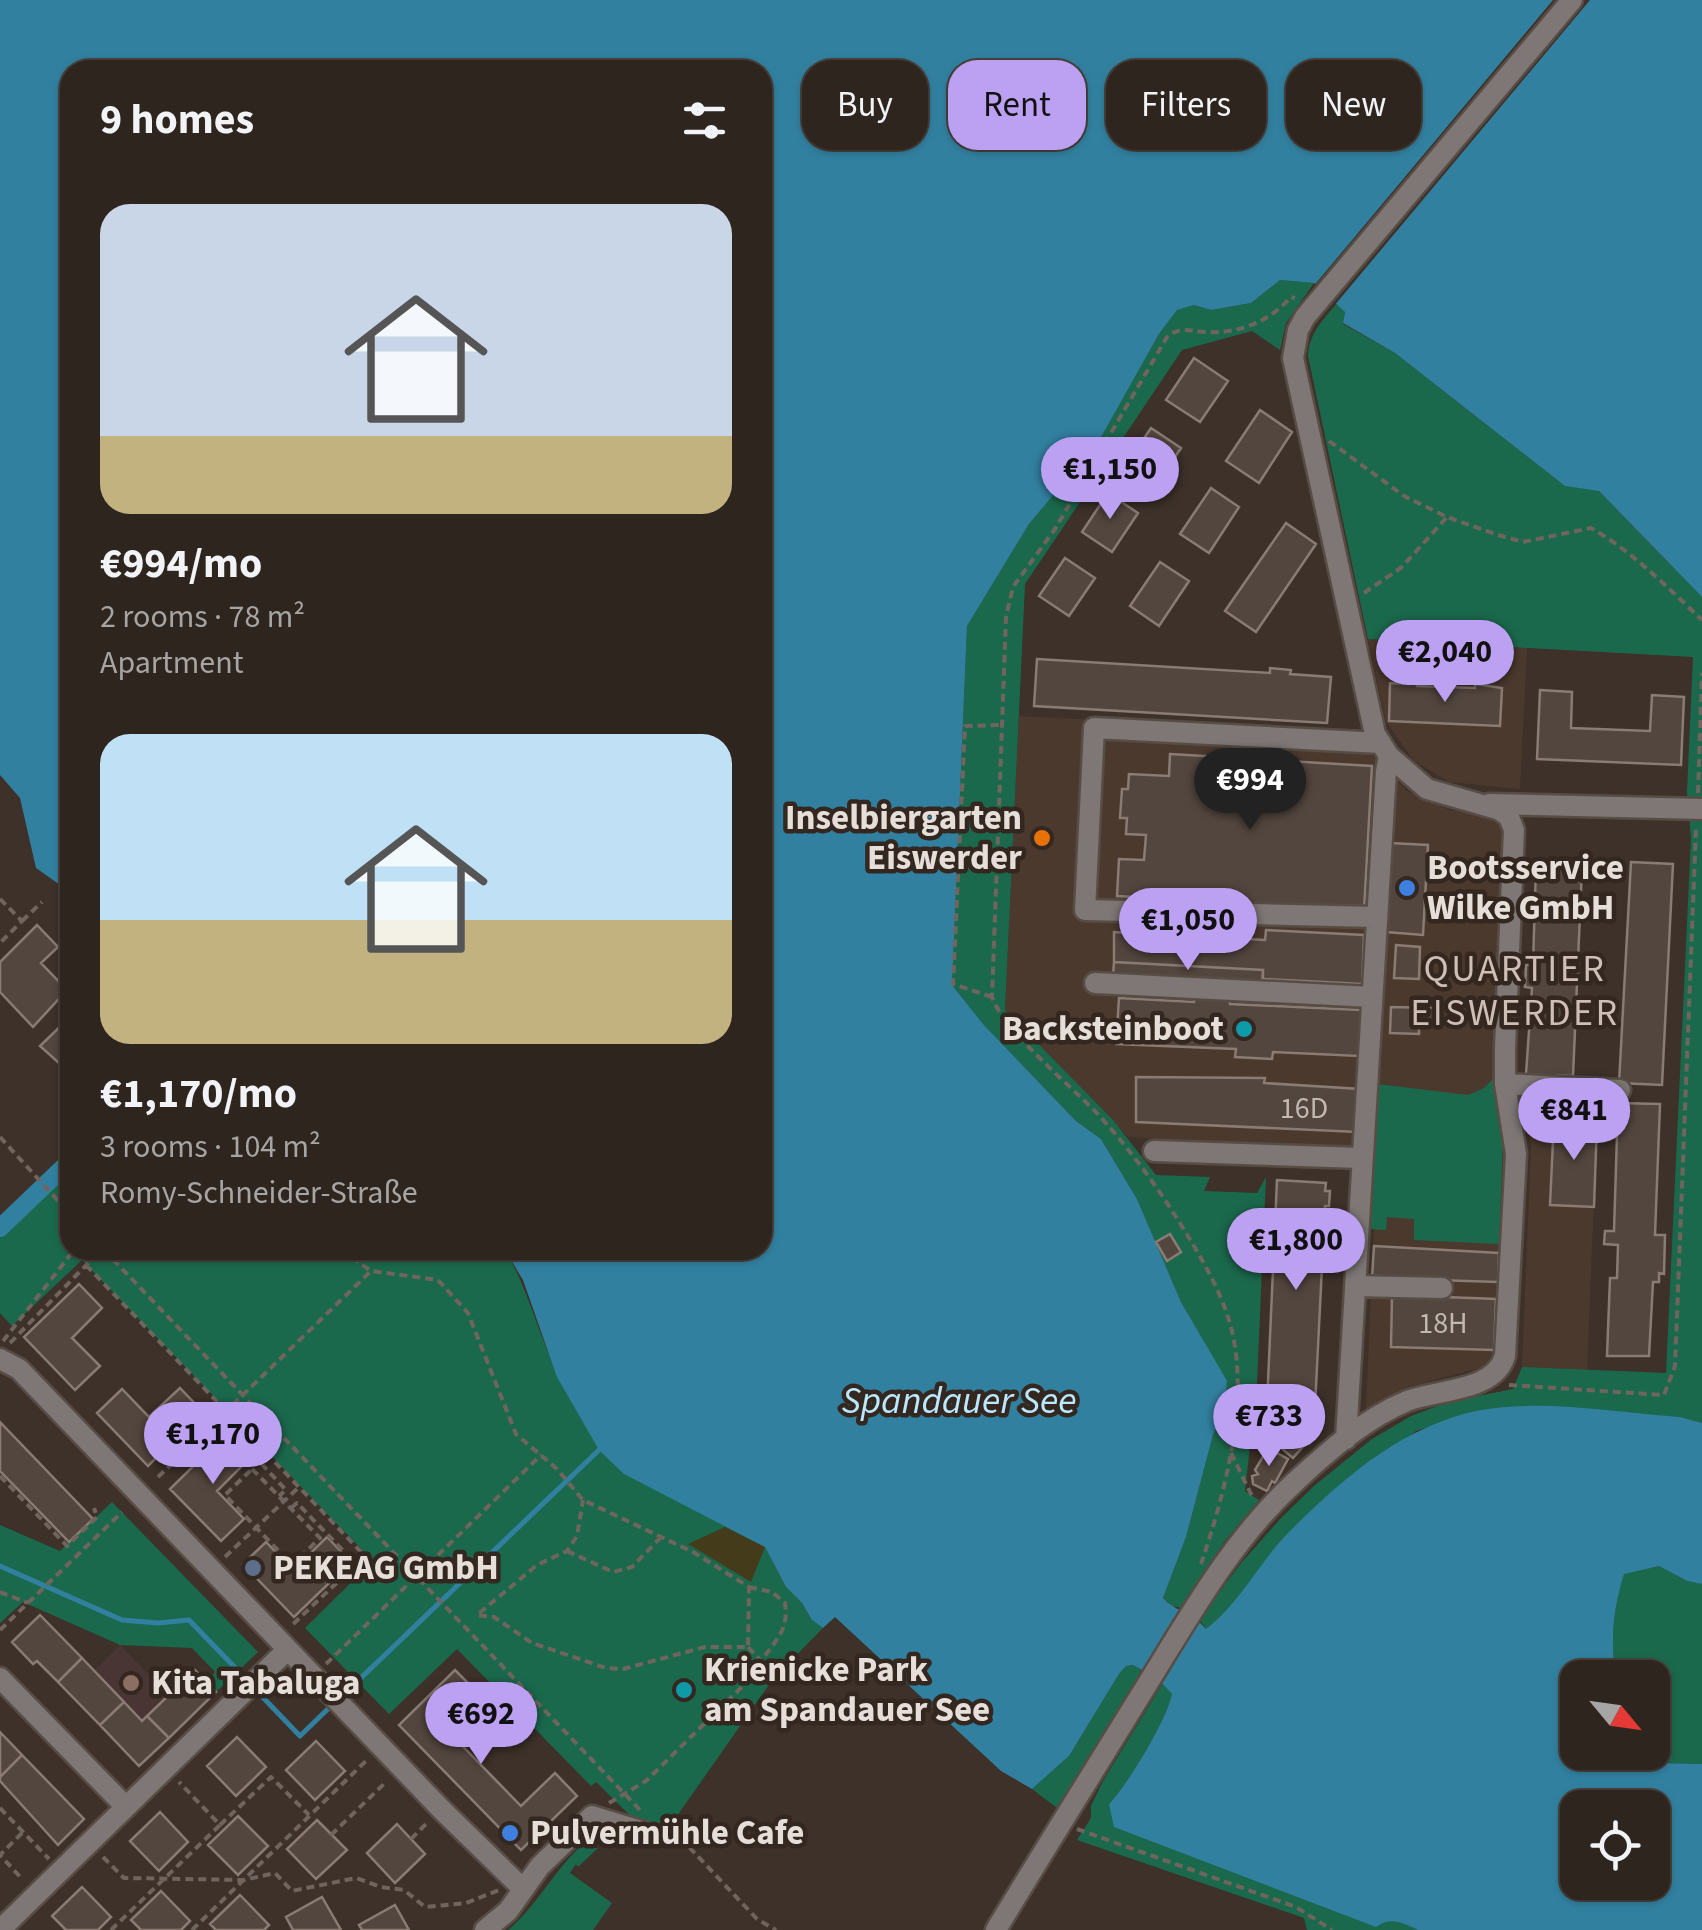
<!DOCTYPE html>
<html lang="en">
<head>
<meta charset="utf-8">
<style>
  body { margin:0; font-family:"Source Sans 3",sans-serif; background:#3a312c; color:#f1f3f6; height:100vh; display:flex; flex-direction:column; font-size:38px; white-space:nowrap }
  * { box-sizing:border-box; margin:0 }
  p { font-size:32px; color:#a7a5a4 }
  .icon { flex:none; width:55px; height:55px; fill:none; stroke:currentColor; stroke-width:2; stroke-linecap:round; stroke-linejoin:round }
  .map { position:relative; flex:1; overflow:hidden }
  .drawer { position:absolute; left:60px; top:60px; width:712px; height:1200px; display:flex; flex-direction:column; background:#2e251f; border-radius:30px; box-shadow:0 2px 8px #0004,0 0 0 2px #49423d }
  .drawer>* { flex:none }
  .top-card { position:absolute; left:802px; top:60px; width:748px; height:90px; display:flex; gap:20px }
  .needle { width:65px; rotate:119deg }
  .tools { position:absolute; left:1560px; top:1660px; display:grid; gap:20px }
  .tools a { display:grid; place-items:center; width:110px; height:110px; border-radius:20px; background:#2e251f; box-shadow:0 2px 8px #0004,0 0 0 2px #49423d; font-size:50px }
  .price { position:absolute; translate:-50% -85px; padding:0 22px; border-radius:35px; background:#bca0f2; color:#111; font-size:32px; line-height:65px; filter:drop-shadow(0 2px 5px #0008) }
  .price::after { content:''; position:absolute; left:50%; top:60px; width:30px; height:22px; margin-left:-15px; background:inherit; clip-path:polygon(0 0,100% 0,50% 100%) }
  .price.current { background:#222; color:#fff }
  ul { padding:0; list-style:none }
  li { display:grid; align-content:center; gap:20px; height:530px; padding:0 40px }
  li span { display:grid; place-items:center; height:310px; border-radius:30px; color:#555 }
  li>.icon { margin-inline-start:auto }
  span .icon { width:180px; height:180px; fill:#fffc; stroke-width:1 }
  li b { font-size:42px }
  h2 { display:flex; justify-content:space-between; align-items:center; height:120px; padding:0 40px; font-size:42px }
  .pill { padding:0 35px; border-radius:30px; background:#2e251f; box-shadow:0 2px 8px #0004,0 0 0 2px #49423d; font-size:35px; line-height:90px }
  .pill.current { background:#bca0f2; color:#111 }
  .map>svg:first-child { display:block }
  .built { fill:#4b392e }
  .education { fill:#4a3535 }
  .green { fill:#1b694d }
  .sand { fill:#443b1b }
  .water { fill:#3280a0; fill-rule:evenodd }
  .pier { fill:#3d3129 }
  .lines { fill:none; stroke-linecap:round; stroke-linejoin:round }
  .stream { stroke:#3280a0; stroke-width:5 }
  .canal { stroke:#3280a0; stroke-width:18 }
  .building { fill:#53463e; stroke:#8a7b73; stroke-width:2.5 }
  .minor-casing { stroke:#584d45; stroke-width:25 }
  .path { stroke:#70655e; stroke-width:4; stroke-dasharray:8 5; stroke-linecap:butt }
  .minor { stroke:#7e7775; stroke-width:20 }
  .food-dot { fill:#e8710a; stroke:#332720; stroke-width:4 }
  .shop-dot { fill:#3f7fe0; stroke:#332720; stroke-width:4 }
  .culture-dot { fill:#0f9aa8; stroke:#332720; stroke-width:4 }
  .service-dot { fill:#5c6f8a; stroke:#332720; stroke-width:4 }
  .education-dot { fill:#8d6e63; stroke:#332720; stroke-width:4 }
  .labels { text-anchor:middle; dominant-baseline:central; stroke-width:9; stroke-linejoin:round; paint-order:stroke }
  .number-label { font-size:30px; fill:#c1b8b2 }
  .poi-label { font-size:35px; font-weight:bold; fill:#e6ded9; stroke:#332720; text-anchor:start }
  .neighbourhood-label { font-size:38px; letter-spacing:2.5px; fill:#cebeb5; stroke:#332720 }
  .water-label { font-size:38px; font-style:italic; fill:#bae9ff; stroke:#332720 }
</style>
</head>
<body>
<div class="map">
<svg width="1702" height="1930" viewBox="0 0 1702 1930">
  <rect width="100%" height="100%" fill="#3d3129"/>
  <path class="built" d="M1368,639L1527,647L1520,789L1449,782L1413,760L1386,722Z
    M1019,716L1361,734L1380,765L1407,791L1450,810L1488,815L1500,821L1505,832L1493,1072L1504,1154L1496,1349L1483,1367L1408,1387L1366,1409L1377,1153L1128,1137L1005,1010Z
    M1523,1097L1598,1100L1587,1370L1522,1367L1531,1147Z"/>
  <path class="education" d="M120,1645L190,1717H147L142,1721L94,1671Z"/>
  <path class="green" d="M1280,280L1314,283L1286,323L1280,350L1252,331L1182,350L1025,584L1005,1010L1113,1120L1156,1175L1210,1177L1204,1191L1257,1193L1266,1177L1257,1383L1245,1491L1259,1500L1224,1542L1182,1608L1172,1606L1163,1598L1186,1537L1213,1435L1224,1411L1203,1340L1181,1302L1137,1199L1101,1139L1076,1121L984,1025L952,985L967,626L1029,524L1099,441L1159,334L1177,310L1194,305L1211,310L1251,303Z
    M1337,303L1345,312L1343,324L1395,353L1565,486L1598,490L1702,597V1423L1680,1417L1542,1408L1482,1410L1416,1431L1286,1535L1233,1605L1207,1630L1199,1619L1242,1562L1282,1517L1314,1486L1372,1439L1411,1416L1448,1402L1513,1389L1522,1367L1666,1373L1691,838L1687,792L1693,657L1368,639L1308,356C1309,333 1323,320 1337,303Z
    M1494,1078L1503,1139L1499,1244L1414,1240V1219L1387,1217L1386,1230L1369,1229L1377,1084L1468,1095L1484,1088Z
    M70,1161V1250H505C533,1297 542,1355 573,1399L765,1547L786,1587L802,1603L812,1620L823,1628L773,1679L658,1843L596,1782L591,1786L457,1649L389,1714L305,1628L373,1561L82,1260L12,1326L0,1313V1228Z
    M112,1502L258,1652L216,1692L207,1681L215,1672L192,1648L120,1645L23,1602L0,1623V1525L60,1551Z
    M1659,1566L1687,1581L1702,1584V1764L1661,1763L1653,1752L1652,1678L1616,1677C1610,1640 1613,1610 1624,1573Z
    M1133,1665L1141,1670L1128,1698L1057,1808L1032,1789L1069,1756L1119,1674L1126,1666Z
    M1163,1683L1172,1694C1166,1721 1128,1784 1109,1804L1384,1921H1400L1418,1930H1307L1304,1918L1077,1840L1091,1818V1806L1103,1781Z
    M580,1847L598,1848L579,1866L575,1865L570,1873L612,1903L593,1930H508C536,1907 553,1872 580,1847Z"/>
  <path class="sand" d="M725,1527L765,1547L751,1582L688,1544Z"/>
  <path class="water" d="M0,0H1702V597L1599,491L1565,486L1395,353L1343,323L1345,312L1314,283L1280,280L1251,303L1211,310L1194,305L1177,310L1159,334L1099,441L1029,524L967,626L952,985L984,1025L1076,1121L1101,1139L1137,1199L1181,1302L1227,1381L1224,1411L1213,1435L1186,1537L1163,1598C1176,1612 1192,1612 1206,1629C1241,1602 1259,1562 1290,1531C1344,1477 1404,1425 1481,1410C1541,1399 1618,1413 1680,1417L1702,1423V1584L1687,1581L1659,1566L1624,1574C1613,1610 1610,1640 1616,1677L1578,1678V1752H1652L1661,1763L1702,1764V1930H1418C1403,1923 1391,1916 1376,1927L1114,1827L1109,1804C1128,1784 1166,1721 1172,1694L1159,1680L1133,1665L1126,1666L1119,1674L1069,1756L1032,1789L1001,1771L835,1617L823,1628L812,1620L802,1603L786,1587L765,1547L624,1474L599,1450L557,1377L523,1280L505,1250H762V70H70V892L36,868L20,798L0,775ZM1578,1808H1652V1882H1578Z"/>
  <path class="pier" d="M1553,0H1590L1334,306L1312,288Z"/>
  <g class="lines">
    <path class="stream" d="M0,1566L122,1620L158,1623L189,1620L246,1679
      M253,1687L300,1736L333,1704
      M341,1697L599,1450"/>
    <path class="canal" d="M0,1228L70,1161"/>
  </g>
  <path class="building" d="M1194,358L1228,381L1200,422L1166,400Z
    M1260,410L1292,432L1259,483L1226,461Z
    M1151,428L1181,448L1156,485L1126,465Z
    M1211,488L1239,507L1209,553L1180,534Z
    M1108,493L1138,513L1112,552L1082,532Z
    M1286,523L1316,544L1256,632L1225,611Z
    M1065,558L1095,578L1069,616L1039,596Z
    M1160,562L1189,581L1159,626L1130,606Z
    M1037,659L1270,673V668L1291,670L1290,674L1331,677L1327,723L1034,706Z
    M1408,681H1417V686L1475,688V684L1502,688L1500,726L1389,721L1390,683L1408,684Z
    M1540,690L1572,692L1571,728L1650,731L1652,695L1684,697L1681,765L1537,759Z
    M1170,754L1372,766L1364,910L1117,896L1119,859L1144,860L1146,835L1126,834L1127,818H1120L1122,789H1128L1129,774L1169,776Z
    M1390,843L1428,845L1423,935L1386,932Z
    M1552,862L1566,863V868H1582L1573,1076L1558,1075V1080H1542V1075L1526,1074L1532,988L1525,987L1526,965H1533L1536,866L1552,867Z
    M1631,862L1673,864L1662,1085L1619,1083Z
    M37,925L58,947L41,963L67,990L33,1027L0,992V962Z
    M1266,930L1364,935L1362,984L1263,979V970L1114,962V932L1265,940Z
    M1396,945L1420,947L1419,979L1394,978Z
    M1114,962L1263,970L1262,984L1113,976Z
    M1195,994L1230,995V1004L1361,1010L1359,1056L1273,1052L1272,1059L1235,1057L1236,1049L1116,1044L1119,998L1194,1002Z
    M1391,1007L1437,1008V1024H1419V1034L1390,1033Z
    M70,1017V1073L40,1046Z
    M1136,1077L1265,1078L1264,1083L1360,1089L1358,1132L1136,1122Z
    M1618,1103L1660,1104L1655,1235H1665L1664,1274L1659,1273V1282H1653L1649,1356H1607L1610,1278H1617L1618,1245L1604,1244L1605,1231H1614Z
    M1554,1119L1597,1121L1594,1207L1550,1205Z
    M1277,1180L1326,1183L1325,1191H1330L1329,1206H1325L1315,1407L1267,1404Z
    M1170,1234L1181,1252L1167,1261L1156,1242Z
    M1374,1246L1499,1253L1498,1282L1372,1278Z
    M79,1284L102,1308L72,1338L100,1366L75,1390L24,1337Z
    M1392,1295L1496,1299L1494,1350L1391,1347Z
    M180,1388L203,1412L148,1466L97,1413L122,1389L149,1417Z
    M1267,1404L1315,1407L1313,1435L1293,1458L1267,1436L1272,1428L1266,1426Z
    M0,1422L93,1519L69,1542L0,1471Z
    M226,1434L250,1458L217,1491L244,1519L221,1541L170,1489Z
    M1268,1448L1288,1459L1275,1483L1272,1481L1267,1491L1253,1484L1252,1476L1258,1474L1255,1470Z
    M327,1537L351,1562L294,1617L243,1564L266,1542L293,1570Z
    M40,1615L82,1658L58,1682L37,1661L33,1664L12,1642Z
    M82,1658L124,1702L100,1725L58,1682Z
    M195,1670L216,1692L169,1738L147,1716Z
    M455,1670L477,1692L443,1726L521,1806L555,1773L577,1796L521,1850L399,1725Z
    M124,1702L142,1721L147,1716L169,1738L139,1766L100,1725Z
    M0,1732L22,1755L0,1777Z
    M237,1737L266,1767L236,1796L207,1766Z
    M316,1741L345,1771L315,1800L286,1770Z
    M22,1755L84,1819L58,1845L0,1781V1777Z
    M160,1812L188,1842L159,1871L130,1841Z
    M238,1816L268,1846L238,1875L208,1845Z
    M317,1820L347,1850L316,1879L287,1849Z
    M397,1824L425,1854L395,1883L367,1853Z
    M82,1887L111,1917L98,1930H66L52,1916Z
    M161,1891L190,1921L181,1930H141L131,1920Z
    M240,1895L269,1925L264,1930H216L210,1924Z
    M322,1897L341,1930H293L286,1917Z
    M395,1905L409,1930H362L359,1925Z"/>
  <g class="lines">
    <defs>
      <path id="minor" d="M1489,804L1702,809
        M1376,917L1085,910L1094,728L1381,743
        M1095,983L1372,997
        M1505,1084L1620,1090
        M1154,1151L1361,1158
        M1355,1286L1442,1288
        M0,1359L19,1369L441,1809L523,1889
        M1346,1439L1386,771L1389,756
        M0,1678L126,1807
        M0,1930L287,1650
        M485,1930L508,1911L540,1866L592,1816L641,1831
        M996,1930C1043,1852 1092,1774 1140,1696C1187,1621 1230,1541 1296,1481C1328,1451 1366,1418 1407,1401C1439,1389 1494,1392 1505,1356L1516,1154L1505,1084V1048L1514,830L1509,817L1500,810L1427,789L1389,756L1375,734L1293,358L1298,330L1305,317L1572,0"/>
    </defs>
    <use href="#minor" class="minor-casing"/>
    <path class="path" d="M1329,441L1404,496L1447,517L1498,535L1523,542L1591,528C1633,552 1667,587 1702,620
      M1364,593L1402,567L1447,517
      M1698,793L1702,673
      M0,899L22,921L0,943
      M22,921L42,902
      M992,997L953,984L965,726L1001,725
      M0,1137L70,1214
      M104,1250L640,1810
      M316,1250L345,1258
      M341,1250L371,1271
      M86,1265L365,1556L291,1626
      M3,1341L74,1250
      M10,1343L101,1250
      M1509,1385L1664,1395L1675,1366L1696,828
      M246,1434L241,1442L286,1490L279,1496
      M1231,1453L1253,1498
      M252,1469L320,1538L292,1565L225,1495Z
      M0,1476L67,1546L97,1517L94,1508
      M158,1477L371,1271L438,1280L468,1313L516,1434L557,1469L583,1500L693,1552L749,1587L748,1647H705L623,1669L606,1668L532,1643L494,1617L477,1615L537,1565L567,1551L577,1536L583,1500
      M291,1508L297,1503L356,1564
      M567,1551L613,1572L632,1567L660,1538
      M225,1557L298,1488
      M1201,1564C1226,1490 1254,1387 1226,1311C1214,1278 1195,1247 1176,1217C1152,1179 1124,1142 1093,1109C1068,1084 1002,1028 992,997L1006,617L1013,587L1055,529L1167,337C1181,326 1189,331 1205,332C1239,334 1269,322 1291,297L1295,298
      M749,1587L772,1592L785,1603C789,1630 776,1640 761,1661
      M0,1592L28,1603
      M0,1630L122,1512
      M326,1664L541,1455
      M609,1803L646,1781L755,1674L761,1661L748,1647
      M0,1808L49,1859
      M659,1824L672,1829L757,1919L776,1930
      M220,1825L271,1777L309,1815
      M1077,1829L1296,1907L1332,1930
      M22,1833L0,1855L23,1880
      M331,1835L387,1781
      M411,1839L427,1823
      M103,1857L124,1878L244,1880L275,1873L292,1891L356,1878L381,1887L404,1890L425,1907L466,1903L499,1890
      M111,1930L220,1825L179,1782
      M192,1930L368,1759"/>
    <use href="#minor" class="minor"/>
  </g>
  <circle class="food-dot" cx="1042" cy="838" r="10"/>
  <g class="shop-dot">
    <circle cx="1407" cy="888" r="10"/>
    <circle cx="510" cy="1833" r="10"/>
  </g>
  <g class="culture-dot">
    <circle cx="1244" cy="1029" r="10"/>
    <circle cx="684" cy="1690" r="10"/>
  </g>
  <circle class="service-dot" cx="253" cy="1568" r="10"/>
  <circle class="education-dot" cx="131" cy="1683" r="10"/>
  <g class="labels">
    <g class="number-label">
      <text x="1304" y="1108">16D</text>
      <text x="1443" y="1323">18H</text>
    </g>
    <g class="poi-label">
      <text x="1022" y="818" text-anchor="end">Inselbiergarten<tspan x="1022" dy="40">Eiswerder</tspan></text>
      <text x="1427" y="868">Bootsservice<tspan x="1427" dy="40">Wilke GmbH</tspan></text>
      <text x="1224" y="1029" text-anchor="end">Backsteinboot</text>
      <text x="273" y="1568">PEKEAG GmbH</text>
      <text x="704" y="1670">Krienicke Park<tspan x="704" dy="40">am Spandauer See</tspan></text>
      <text x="151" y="1683">Kita Tabaluga</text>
      <text x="530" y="1833">Pulvermühle Cafe</text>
    </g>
    <g class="neighbourhood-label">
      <text x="1515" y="969">QUARTIER<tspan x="1515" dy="44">EISWERDER</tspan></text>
    </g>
    <g class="water-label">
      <text x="959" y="1401">Spandauer See</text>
    </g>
  </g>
</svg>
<div class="tools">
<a><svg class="needle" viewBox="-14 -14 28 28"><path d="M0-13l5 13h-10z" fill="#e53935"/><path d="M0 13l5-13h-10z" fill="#a7a5a4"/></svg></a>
<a><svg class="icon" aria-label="locate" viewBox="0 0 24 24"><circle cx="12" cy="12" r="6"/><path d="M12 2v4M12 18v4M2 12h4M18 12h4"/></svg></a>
</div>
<b class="price" style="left:1110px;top:522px">€1,150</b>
<b class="price" style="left:1445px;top:705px">€2,040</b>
<b class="price current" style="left:1250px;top:833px">€994</b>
<b class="price" style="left:1188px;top:973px">€1,050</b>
<b class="price" style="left:1574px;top:1163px">€841</b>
<b class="price" style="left:1296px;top:1293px">€1,800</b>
<b class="price" style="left:1269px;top:1469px">€733</b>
<b class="price" style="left:213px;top:1487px">€1,170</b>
<b class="price" style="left:481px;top:1767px">€692</b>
<div class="top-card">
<a class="pill">Buy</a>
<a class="pill current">Rent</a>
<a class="pill">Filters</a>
<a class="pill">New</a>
</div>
<section class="drawer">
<h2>9 homes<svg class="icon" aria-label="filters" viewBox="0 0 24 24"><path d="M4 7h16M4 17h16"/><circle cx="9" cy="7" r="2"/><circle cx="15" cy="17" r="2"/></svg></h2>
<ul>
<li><span style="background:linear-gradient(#c9d6e8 75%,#c2b280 0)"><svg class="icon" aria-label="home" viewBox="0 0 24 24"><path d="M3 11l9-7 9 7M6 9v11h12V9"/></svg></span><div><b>€994/mo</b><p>2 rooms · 78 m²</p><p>Apartment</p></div></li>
<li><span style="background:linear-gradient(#bfe0f5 60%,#c2b280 0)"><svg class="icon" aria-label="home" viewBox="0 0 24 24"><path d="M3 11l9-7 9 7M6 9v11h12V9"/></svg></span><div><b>€1,170/mo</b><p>3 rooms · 104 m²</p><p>Romy-Schneider-Straße</p></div></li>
</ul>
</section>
</div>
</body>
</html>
